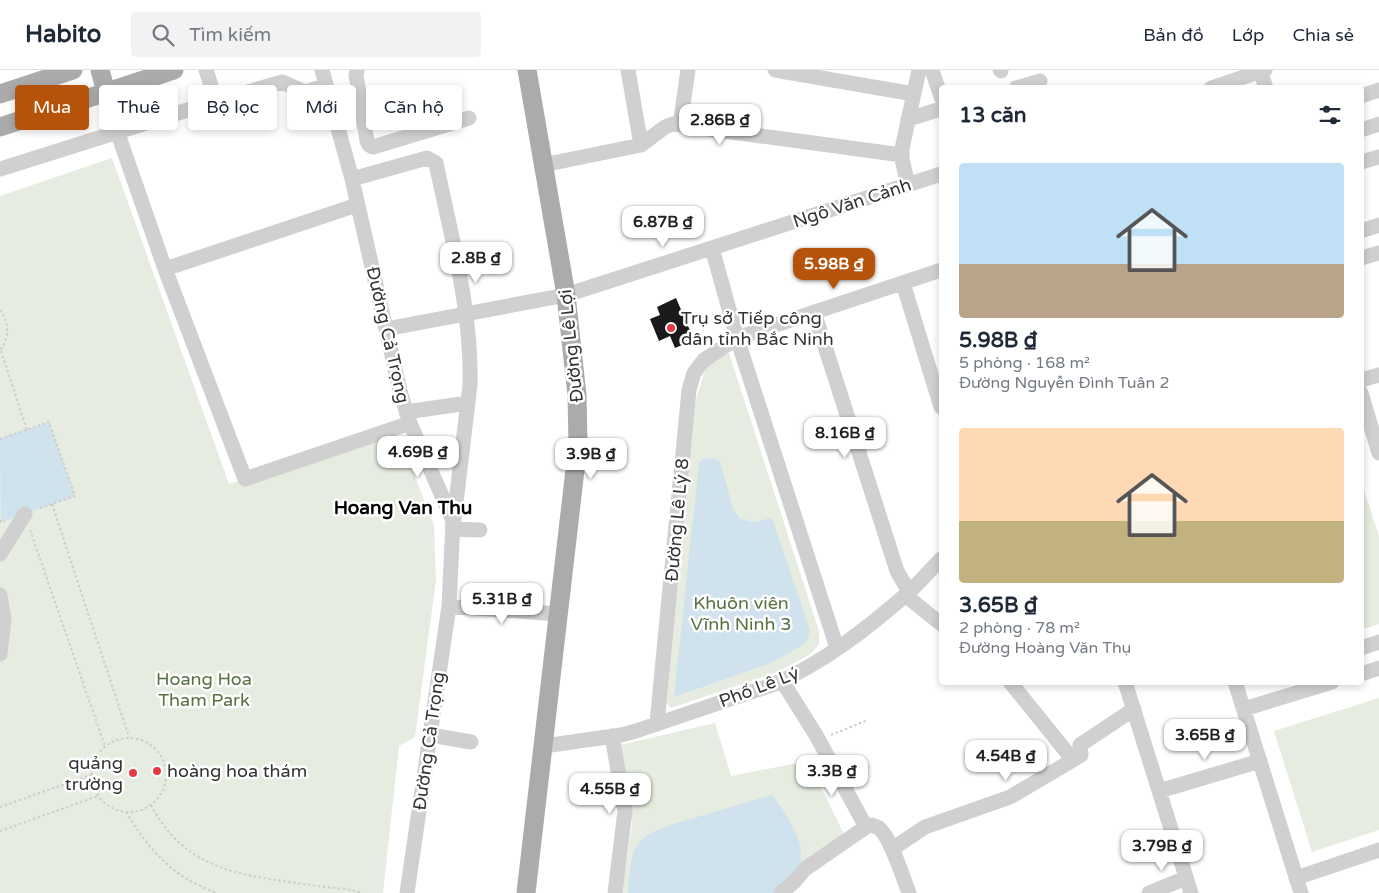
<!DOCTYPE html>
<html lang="vi">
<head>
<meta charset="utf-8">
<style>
  body { margin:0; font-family:"Varela Round",sans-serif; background:#f2f2f3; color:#1f2937; height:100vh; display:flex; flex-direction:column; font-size:19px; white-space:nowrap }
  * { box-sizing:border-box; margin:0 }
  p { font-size:16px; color:#747a83 }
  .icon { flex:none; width:28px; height:28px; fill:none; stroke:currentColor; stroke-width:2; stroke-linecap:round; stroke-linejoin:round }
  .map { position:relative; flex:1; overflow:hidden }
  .panel { position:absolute; left:939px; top:15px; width:425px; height:600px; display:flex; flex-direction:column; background:#fff; border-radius:5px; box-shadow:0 2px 8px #0003 }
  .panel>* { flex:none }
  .hud { position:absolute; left:15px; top:15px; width:475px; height:45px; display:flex; gap:10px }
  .price { position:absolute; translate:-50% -42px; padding:0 11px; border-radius:10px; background:#fff; color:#222; font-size:16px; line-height:32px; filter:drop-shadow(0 1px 2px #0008) }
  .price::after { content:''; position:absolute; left:50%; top:30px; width:15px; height:11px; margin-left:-8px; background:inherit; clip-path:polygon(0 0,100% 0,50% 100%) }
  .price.selected { background:#b45309; color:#fff }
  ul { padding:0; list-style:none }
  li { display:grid; align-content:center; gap:10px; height:265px; padding:0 20px }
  li span { display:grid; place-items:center; height:155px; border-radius:5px; color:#555 }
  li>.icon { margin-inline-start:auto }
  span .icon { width:90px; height:90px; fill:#fffc; stroke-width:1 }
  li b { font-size:21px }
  h2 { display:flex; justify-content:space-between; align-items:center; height:60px; padding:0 20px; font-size:21px }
  .pill { padding:0 18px; border-radius:5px; background:#fff; box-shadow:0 2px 8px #0003; font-size:18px; line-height:45px }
  .pill.selected { background:#b45309; color:#fff }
  header { display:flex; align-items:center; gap:30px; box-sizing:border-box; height:70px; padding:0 25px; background:#fff; border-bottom:1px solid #e0e1e3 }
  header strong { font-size:24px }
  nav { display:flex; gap:28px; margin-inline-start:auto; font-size:18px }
  .search { width:350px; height:45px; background:#f2f2f3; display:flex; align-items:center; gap:12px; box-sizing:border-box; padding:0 18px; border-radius:5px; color:#747a83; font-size:19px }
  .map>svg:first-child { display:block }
  .green { fill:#e6ecdf }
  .water { fill:#cfe2ee }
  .building { fill:#1a1a1a }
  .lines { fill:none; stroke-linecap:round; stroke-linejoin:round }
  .path { stroke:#cdcdcd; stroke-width:2; stroke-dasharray:2.5 2.5; stroke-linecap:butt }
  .minor { stroke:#d0d0d0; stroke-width:15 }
  .major { stroke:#ababab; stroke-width:19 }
  .poi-dot { fill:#e63946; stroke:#fff; stroke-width:2 }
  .labels { text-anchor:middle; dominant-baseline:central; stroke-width:5; stroke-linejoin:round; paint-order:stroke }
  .street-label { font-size:18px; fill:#333; stroke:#fff }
  .poi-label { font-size:18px; fill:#333; stroke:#fff; text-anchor:start }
  .park-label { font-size:18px; fill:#56703f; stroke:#fff }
  .neighbourhood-label { font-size:19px; font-weight:bold; fill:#000; stroke:#fff }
</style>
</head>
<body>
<header>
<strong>Habito</strong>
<div class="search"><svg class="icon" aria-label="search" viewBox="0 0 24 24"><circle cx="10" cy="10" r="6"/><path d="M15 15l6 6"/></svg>Tìm kiếm</div>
<nav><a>Bản đồ</a><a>Lớp</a><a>Chia sẻ</a></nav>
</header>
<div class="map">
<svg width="1379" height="823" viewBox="0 0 1379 823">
  <rect width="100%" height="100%" fill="#fff"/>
  <path class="green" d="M112,88L229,414L398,364L434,455L436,510L415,667L399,676L383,823H0V126Z
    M729,283L819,561V574L812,583L780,601L671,638L665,632L695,333L703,306L711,289Z
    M1361,411L1379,466V554L1361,560Z
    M1379,628V760L1312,782L1274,661Z
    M715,653L731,706L808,691L844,764L778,823H622L632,754L630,723L620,675Z"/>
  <path class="water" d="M49,352L75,426L1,452L0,369Z
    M712,388L718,390L721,395L733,439L741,449L753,452L772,448L810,560L808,568L804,574L774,592L674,627L699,393L704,389Z
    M772,725C787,744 812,780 796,804C791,811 781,817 775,823H628C630,807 629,781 642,769C648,763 659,760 667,756Z"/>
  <path class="building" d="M676,228L694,270L675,278L670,266L659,271L650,249L660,245L657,237Z"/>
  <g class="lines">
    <path class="path" d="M0,240C10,253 9,268 0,281
      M1,281L27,360
      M0,369L49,352L75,426L38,439
      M52,434L129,667
      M0,450L1,452L5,451
      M30,460L105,676
      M831,665L868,650
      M92 705a37 37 0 1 1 74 0a37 37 0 1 1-74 0Z
      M151,735C188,805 247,805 317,816C331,818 349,818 362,823
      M0,737L91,705
      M126,742C142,768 159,791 185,808C194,814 206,818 216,823
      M0,761L98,726"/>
    <path class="minor" d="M322,0L352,109L401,325L410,353L453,451L449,536L407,823
      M357,0L356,5L367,71L369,75L373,77L469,48
      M628,0L641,75
      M775,0L914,24
      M932,0L941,27
      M1000,0L1001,1
      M1260,0L1266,18
      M1016,18L1040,11
      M1211,18L1265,0
      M106,22L117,61L165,199L245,409L410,353
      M1361,26L1379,20
      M216,31L282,12L305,22L326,15
      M908,49L941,39
      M680,55L688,0
      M1361,60L1379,54
      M1361,92L1379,87
      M543,95L641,75L665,57L673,54L902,85
      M0,99L216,31L206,0
      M352,109L427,88L436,93C451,166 472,240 470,315L454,449
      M908,115L902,89V79L919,0
      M1361,161L1379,155
      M712,178L737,268L837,578
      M1361,188L1379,183
      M165,199L357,135
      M903,213L941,337
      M814,242L897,501L909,522
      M386,259L566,225L941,104
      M1361,310L1379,305
      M1361,323L1379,383
      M406,342L468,333
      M453,459L480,460
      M0,484L25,444
      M0,525L4,549L0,584
      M905,525L941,554
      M449,536L558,544
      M1361,578L1379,572
      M1361,604L1379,598
      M782,611L816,665L866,757L872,755C874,756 877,757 879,758C891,768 903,808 909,823
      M1125,612L1191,823
      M1235,612L1301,823
      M1244,639L1332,612
      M657,653L689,320L694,303L704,290L737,268L941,200
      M430,665L471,672
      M612,666L625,741L615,823
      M544,676L621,665L636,661L772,615C822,594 868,558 909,522C920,512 930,500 941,489
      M1073,690L1081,685L1080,675L1134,639
      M1159,721L1260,691
      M892,779L925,757L1010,727L1073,690L1010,612
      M1296,808L1379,780
      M781,823L794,812L805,799L866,757
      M1149,823L1186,808"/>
    <path class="major" d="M100,0L106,22
      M0,24L73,0
      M0,57L174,0
      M526,823L578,374L577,325L566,225L527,0"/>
  </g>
  <g class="poi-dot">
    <circle cx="671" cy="258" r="5"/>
    <circle cx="157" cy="701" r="5"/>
    <circle cx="133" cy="703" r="5"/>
  </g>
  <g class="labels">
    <g class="street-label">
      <text transform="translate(852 133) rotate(-18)">Ngô Văn Cảnh</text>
      <text transform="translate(388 265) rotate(77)">Đường Cả Trọng</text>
      <text transform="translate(571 276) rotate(-96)">Đường Lê Lợi</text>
      <text transform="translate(677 450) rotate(-85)">Đường Lê Lý 8</text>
      <text transform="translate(759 617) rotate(-21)">Phố Lê Lý</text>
      <text transform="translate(429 671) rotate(-82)">Đường Cả Trọng</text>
    </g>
    <g class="poi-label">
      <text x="681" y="248">Trụ sở Tiếp công<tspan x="681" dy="21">dân tỉnh Bắc Ninh</tspan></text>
      <text x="123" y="693" text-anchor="end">quảng<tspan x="123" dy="21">trường</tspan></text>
      <text x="167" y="701">hoàng hoa thám</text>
    </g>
    <g class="park-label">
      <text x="741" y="533">Khuôn viên<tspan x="741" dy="21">Vĩnh Ninh 3</tspan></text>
      <text x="204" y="609">Hoang Hoa<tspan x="204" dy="21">Tham Park</tspan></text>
    </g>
    <g class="neighbourhood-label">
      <text x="403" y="438">Hoang Van Thu</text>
    </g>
  </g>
</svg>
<b class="price" style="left:720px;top:76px">2.86B ₫</b>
<b class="price" style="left:663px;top:178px">6.87B ₫</b>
<b class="price" style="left:476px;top:214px">2.8B ₫</b>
<b class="price selected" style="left:834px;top:220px">5.98B ₫</b>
<b class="price" style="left:845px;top:389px">8.16B ₫</b>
<b class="price" style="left:418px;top:408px">4.69B ₫</b>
<b class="price" style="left:591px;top:410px">3.9B ₫</b>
<b class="price" style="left:502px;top:555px">5.31B ₫</b>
<b class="price" style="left:1205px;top:691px">3.65B ₫</b>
<b class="price" style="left:1006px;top:712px">4.54B ₫</b>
<b class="price" style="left:832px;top:727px">3.3B ₫</b>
<b class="price" style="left:610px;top:745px">4.55B ₫</b>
<b class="price" style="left:1162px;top:802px">3.79B ₫</b>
<div class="hud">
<a class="pill selected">Mua</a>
<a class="pill">Thuê</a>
<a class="pill">Bộ lọc</a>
<a class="pill">Mới</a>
<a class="pill">Căn hộ</a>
</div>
<section class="panel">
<h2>13 căn<svg class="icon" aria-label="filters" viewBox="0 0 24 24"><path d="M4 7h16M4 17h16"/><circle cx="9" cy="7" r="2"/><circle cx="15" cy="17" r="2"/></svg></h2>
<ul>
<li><span style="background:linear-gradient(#bfe0f5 65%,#b9a48a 0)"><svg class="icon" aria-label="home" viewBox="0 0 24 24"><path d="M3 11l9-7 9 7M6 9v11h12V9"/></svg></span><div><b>5.98B ₫</b><p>5 phòng · 168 m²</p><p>Đường Nguyễn Đình Tuân 2</p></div></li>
<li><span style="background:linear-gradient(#ffd9b3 60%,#c2b280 0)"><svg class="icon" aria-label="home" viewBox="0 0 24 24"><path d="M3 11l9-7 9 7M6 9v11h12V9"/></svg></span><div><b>3.65B ₫</b><p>2 phòng · 78 m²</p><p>Đường Hoàng Văn Thụ</p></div></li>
</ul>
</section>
</div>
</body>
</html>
